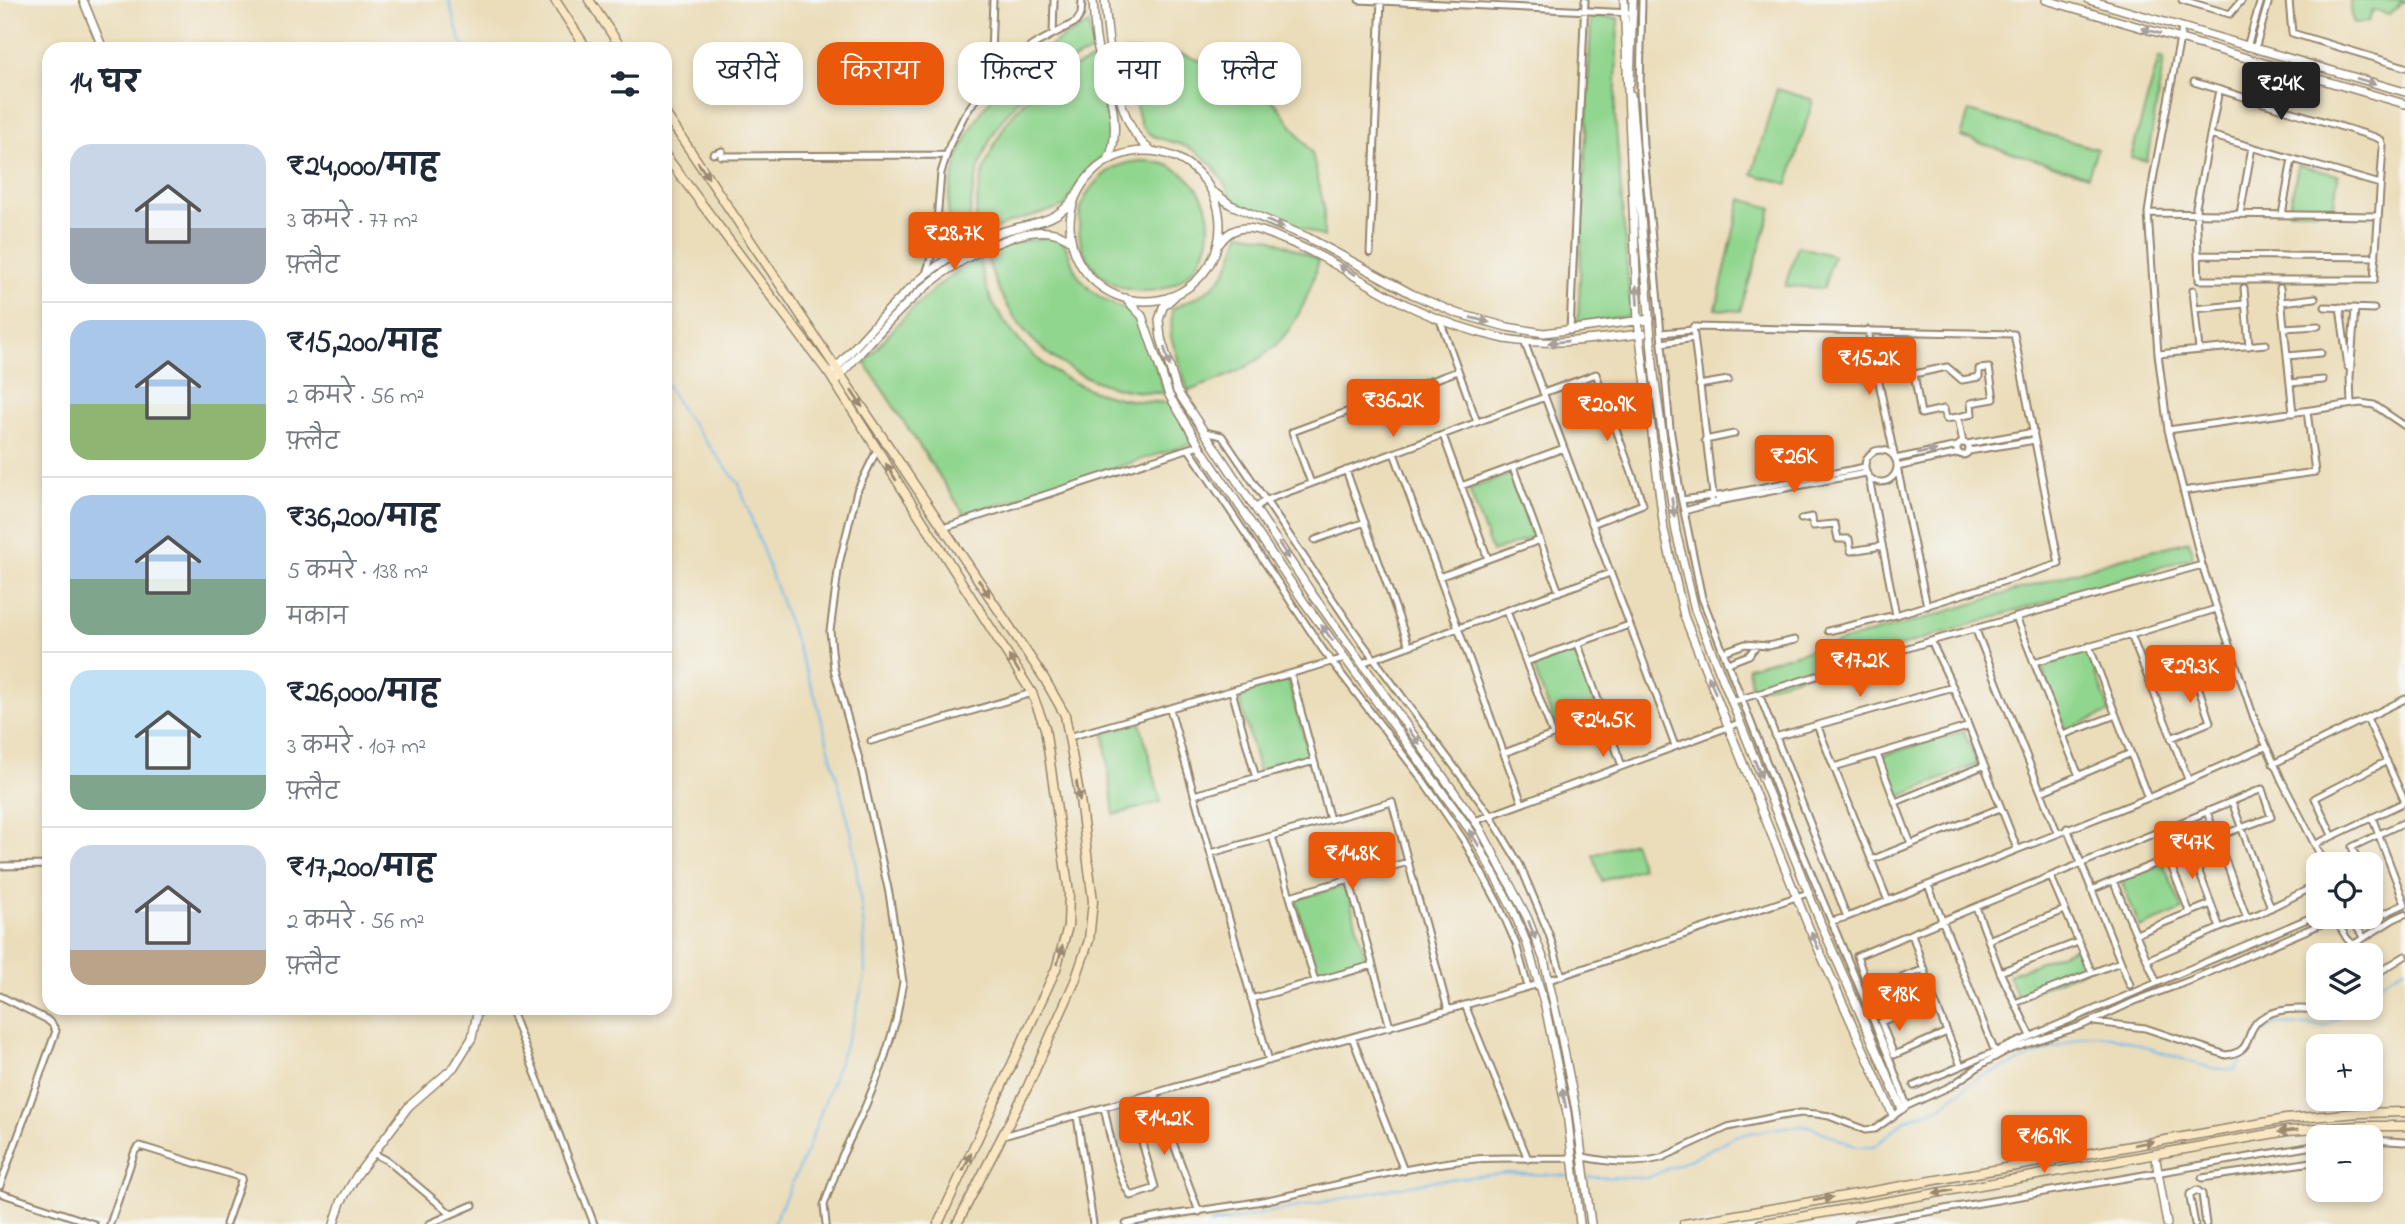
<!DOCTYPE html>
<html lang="hi">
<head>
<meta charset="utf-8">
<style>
  body { margin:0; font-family:"Indie Flower","Playpen Sans Deva",sans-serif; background:#f2f2f3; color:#1f2937; height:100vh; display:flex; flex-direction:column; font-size:26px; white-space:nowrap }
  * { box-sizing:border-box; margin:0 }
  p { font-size:23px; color:#747a83 }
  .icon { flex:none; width:38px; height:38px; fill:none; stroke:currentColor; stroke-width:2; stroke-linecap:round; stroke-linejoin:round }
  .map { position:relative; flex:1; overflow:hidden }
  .panel { position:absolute; left:42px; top:42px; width:630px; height:973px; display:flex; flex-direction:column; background:#fff; border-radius:21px; box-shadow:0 4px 10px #0003 }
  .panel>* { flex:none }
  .hud { position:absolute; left:693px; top:42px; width:665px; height:63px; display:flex; gap:14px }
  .tools { position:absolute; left:2306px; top:852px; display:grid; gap:14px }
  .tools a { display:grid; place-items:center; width:77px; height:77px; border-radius:14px; background:#fff; box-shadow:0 4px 10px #0003; font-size:35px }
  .price { position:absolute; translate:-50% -60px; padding:0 16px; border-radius:7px; background:#ea580c; color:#fff; font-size:23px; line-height:46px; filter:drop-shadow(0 2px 4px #0008) }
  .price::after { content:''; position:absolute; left:50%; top:42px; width:21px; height:16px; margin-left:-10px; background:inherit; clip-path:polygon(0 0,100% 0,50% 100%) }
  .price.selected { background:#222; color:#fff }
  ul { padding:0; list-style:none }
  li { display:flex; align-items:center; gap:21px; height:175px; padding:0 28px }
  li+li { border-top:2px solid #e0e1e3 }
  li span { display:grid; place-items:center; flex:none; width:196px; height:140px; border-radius:21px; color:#555 }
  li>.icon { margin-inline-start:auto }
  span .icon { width:84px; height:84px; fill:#fffc; stroke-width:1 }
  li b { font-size:30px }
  h2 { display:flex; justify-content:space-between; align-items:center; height:84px; padding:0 28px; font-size:30px }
  .chip { padding:0 24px; border-radius:21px; background:#fff; box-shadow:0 4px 10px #0003; font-size:24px; line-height:63px }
  .chip.selected { background:#ea580c; color:#fff }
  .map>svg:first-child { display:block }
  .green { fill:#91d68f; stroke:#668056; stroke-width:2 }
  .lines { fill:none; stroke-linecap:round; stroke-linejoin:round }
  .stream { stroke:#73bbeb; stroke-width:2 }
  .minor-casing { stroke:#93846c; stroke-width:9 }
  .tertiary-casing { stroke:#93846c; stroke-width:10 }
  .secondary-casing { stroke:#93846c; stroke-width:11 }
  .minor { stroke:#fff; stroke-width:5 }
  .tertiary { stroke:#fff; stroke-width:7 }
  .secondary { stroke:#f9e7c3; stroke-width:8 }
  .oneway { fill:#a79f9a }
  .oneway2 { fill:#9a8870 }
</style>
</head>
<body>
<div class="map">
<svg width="2405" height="1224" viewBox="0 0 2405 1224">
  <rect width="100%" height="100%" fill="#f6f6f2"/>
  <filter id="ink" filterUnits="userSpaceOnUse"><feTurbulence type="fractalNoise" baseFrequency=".0143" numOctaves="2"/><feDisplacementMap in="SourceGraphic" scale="14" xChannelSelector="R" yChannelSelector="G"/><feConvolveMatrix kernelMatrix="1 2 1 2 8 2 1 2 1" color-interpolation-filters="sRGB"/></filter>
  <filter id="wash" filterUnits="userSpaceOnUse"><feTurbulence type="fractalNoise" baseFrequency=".00686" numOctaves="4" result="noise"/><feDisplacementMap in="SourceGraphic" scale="28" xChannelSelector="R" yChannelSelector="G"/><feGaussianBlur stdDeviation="1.57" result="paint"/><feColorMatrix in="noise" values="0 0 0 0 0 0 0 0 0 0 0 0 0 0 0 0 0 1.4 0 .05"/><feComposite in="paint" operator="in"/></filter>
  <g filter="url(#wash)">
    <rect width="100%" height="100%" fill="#ebddba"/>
    <path class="green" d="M2350,0H2405V3L2401,2L2399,6L2388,15L2373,10L2368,22L2353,23Z
      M1591,17L1618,18L1615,116L1631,316L1578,323Z
      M1089,24L1093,51C1008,85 968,151 969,241L943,260C951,237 946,214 950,191C966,108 1016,60 1089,24Z
      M1151,51L1182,54L1250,79L1277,105L1312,153L1324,207V237L1232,201C1223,174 1207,153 1179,144C1163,139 1151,139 1141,125L1122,52Z
      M2159,57L2164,59L2147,161L2131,157Z
      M1096,59L1112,129L1109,150L1084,174L1064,207L1010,222L977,238C970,181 1000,114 1047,82C1062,71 1079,65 1096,59Z
      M1777,89L1813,100L1788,184L1752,174Z
      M1969,111L2097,149L2088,176L1961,137Z
      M1079 226a65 65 0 1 1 130 0a65 65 0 1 1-130 0Z
      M2298,165L2338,175L2333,211H2289Z
      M1741,199L1772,208L1740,311L1716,309Z
      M1240,233L1270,238L1319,260C1297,341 1266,365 1188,391L1171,337L1172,309C1216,289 1227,281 1240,233Z
      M1051,236C1070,240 1068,259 1077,274C1086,287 1100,299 1115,305C1124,308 1131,310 1139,317L1165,393C1100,394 1039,362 1007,305C998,289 990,272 987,254L1016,243Z
      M1798,246L1833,256L1824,288L1785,286Z
      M978,258C982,271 985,286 991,299C994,307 1000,314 1005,322C1041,377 1105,405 1170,402L1194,443L965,515L865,363C898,321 932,285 978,258Z
      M1510,474L1533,537L1492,552L1469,489Z
      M2189,541L2193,557L1752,691L1748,667L1920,620L2108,562Z
      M1574,650L1598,713L1556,728L1533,665Z
      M2087,651L2110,712L2065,730L2041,665Z
      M1288,680L1310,758L1259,772L1238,694Z
      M1140,722L1161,802L1114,815L1104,733Z
      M1964,731L1977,764L1899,797L1881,756Z
      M1633,842L1642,868L1602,881L1593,855Z
      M2163,863L2183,910L2140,928L2121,880Z
      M1346,885L1366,961L1316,975L1296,899Z
      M2076,947L2085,969L2018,998L2009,975Z"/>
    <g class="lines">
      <path class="stream" d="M449,0L459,37L466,49
        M665,382L682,411L739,484L816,699L852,835L864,928L865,977L852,1026L807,1151L773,1224
        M2371,989L2405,968
        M1588,1177L1647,1178L1691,1159L1735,1136L1783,1127L1809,1126L1857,1147H1874L1905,1120L1939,1108L1977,1078L2087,1035L2111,1036L2210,1068L2235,1070L2258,1036L2275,1024L2325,1026L2354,1008
        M1210,1224L1432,1181L1508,1173L1572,1176"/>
    </g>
  </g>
  <g filter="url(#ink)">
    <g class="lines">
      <defs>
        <path id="minor" d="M1359,0L1632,13
          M1642,0L1640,90L1643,145L1670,428L1681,497L1702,598L1798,842L1890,1060L1907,1106
          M2182,0L2230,14L2242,0
          M2289,0L2292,33L2405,67
          M2182,28L2154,174L2148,213L2158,354L2168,430L2202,565L2254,718L2282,781L2325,864
          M1053,34L1054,0
          M2247,47L2261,0
          M2255,49L2269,0
          M990,81L993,0
          M2194,82L2375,137L2381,140L2383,147L2374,280H2199L2196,207L2219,90
          M2210,135L2380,184
          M713,154L722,151L721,156L947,155
          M2148,213L2378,216
          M2240,214L2252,147
          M2282,215L2292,159
          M1370,253L1381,0
          M2198,255L2376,257
          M926,274L935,244L941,173L950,144L964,116L983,88L1006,65L1033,45L1076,22L1081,14L1082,0
          M2244,288L2249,346
          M2280,288L2293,413
          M2193,290L2199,350
          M2282,302L2315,298
          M2325,307L2374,309
          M2340,307L2348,367
          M2195,309L2245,304
          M1440,320L1477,422
          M2284,328L2318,326
          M1868,330L1895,459L1958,446
          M1570,331L1585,0
          M1661,333L1693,330
          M1524,341L1675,746
          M1662,343L1694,338
          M2158,354L2266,344
          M2287,356L2321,353
          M2290,383L2323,380
          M1699,385L1728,380
          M1543,393L1596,374L1643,504L1592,524
          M2351,404L2350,377L2355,308
          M1958,417L1946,419L1944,409L1921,414L1914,374L1947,367L1962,380L1979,377V369L1989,368L1994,399L1971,403L1972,414L1958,417L1963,443
          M2168,430L2361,403L2374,405L2405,426
          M1205,432L1222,436L1361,641L1490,815L1520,865L1549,934L1562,976
          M1443,435L1488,559
          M1705,440L1734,434
          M1957 449a6 6 0 1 1 12 0a6 6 0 1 1-12 0Z
          M1967,444L2034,432
          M1189,449L1323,650L1422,779L1463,839L1498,903L1516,944L1528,987
          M1865 466a16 16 0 1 1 32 0a16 16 0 1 1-32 0Z
          M1969,451L2035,440
          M1394,453L1522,803
          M1513,467L1559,592
          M1346,470L1409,646
          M1869,478L1896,615
          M1311,483L1292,432L1458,371
          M1461,486L1564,448
          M2183,491L2315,472L2307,411
          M1713,495L1719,497L1717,503H1713L1711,499L1713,495L1693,327L2014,334L2059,564L1896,615L1828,631
          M1719,496L1865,467
          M1682,500L1712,496
          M1719,501L1866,473
          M1256,508L1264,501L1545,397
          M1684,511L1713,503
          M1801,519L1812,517L1813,526L1835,524L1838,539H1849L1851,551L1882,546
          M943,528L1199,445
          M1315,540L1365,522
          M1439,577L1540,540
          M1927,606L1897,467L1959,453
          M1507,611L1553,735
          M2016,617L2079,776
          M1975,628L2057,832
          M2131,635L2188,779
          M1931,641L1953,687L2017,848
          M1578,644L1622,766
          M2089,646L2148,798
          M1723,652L1745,644L1768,646L1795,640
          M1526,662L1629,625
          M2034,662L2131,635L2216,609
          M1362,663L1610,573
          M1728,663L1749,655L1757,645
          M1291,674L1330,820
          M2147,675L2231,651
          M1232,691L1256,778
          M1759,694L1847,917
          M1731,702L1931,641L2202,565
          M1170,709L1269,1061
          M2367,718L2405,802
          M1817,725L1888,901
          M2063,735L2116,715
          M1069,737L1345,658
          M1775,737L1953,687
          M2171,738L2210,722L2190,662
          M871,741L1032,693
          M1504,753L1604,716
          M1877,754L1911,844
          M2273,764L2405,699
          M1834,767L1967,727
          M2041,792L2131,753
          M1194,795L1314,761
          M1896,802L1983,766
          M2232,802L2271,908
          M2207,812L2247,918
          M2372,817L2405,904
          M1475,821L1739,723
          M2181,823L2220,928
          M2067,828L2130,985
          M2332,835L2315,798L2387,761
          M1272,836L1315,981
          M2316,844L2405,802
          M1211,853L1392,802L1448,1010
          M2168,858L2190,913
          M1871,860L2000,808
          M2359,864L2352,847L2405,822
          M0,866L49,865
          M2051,877L2092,973
          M1349,879L1390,1027
          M2113,881L2157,983
          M1928,885L1995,1052
          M2091,890L2191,849
          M2371,894L2380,916
          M1290,896L1408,862
          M1976,907L2000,972L2031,1036
          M2350,917L2364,938
          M1832,921L1847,917L2148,798L2265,747
          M2355,923L2362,924L2405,904
          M1912,934L1934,1000L1961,1066
          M2136,934L2211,904
          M1988,940L2065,910
          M2147,960L2220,928L2260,913L2319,884
          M1925,969L1869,990L1857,956L2262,789L2271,817L2216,837
          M2000,972L2078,942
          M2371,977L2405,956
          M1549,980L1808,893
          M0,996L46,1019L52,1024L56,1031L0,1186
          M1251,999L1373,965
          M1934,1000L1881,1022L1894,1055L1947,1032
          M2015,1003L2120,962
          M1465,1005L1528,1159
          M507,1008L511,1011L594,1224
          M2094,1022L2145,1028L2226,1055C2255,1051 2243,1034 2259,1020C2275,1006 2305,1009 2325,1010L2330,1008
          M1352,1037L1404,1171
          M1914,1086L2319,914
          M1155,1094L1199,1212
          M1104,1108C1110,1133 1116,1176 1131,1196L1153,1189L1155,1187L1130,1101
          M1077,1116L1093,1224
          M1003,1136L1539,984
          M2371,1140L2405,1142
          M373,1153L388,1161L451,1214
          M1583,1157C1609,1162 1634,1165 1661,1158L1728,1127L1775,1117L1801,1113L1817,1114L1829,1116L1865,1130L1875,1129L1907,1106L1951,1086L1984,1063L2006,1051L2083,1025L2135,1001L2191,980L2328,921L2333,920C2343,925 2343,940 2354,944L2394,919L2405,914
          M2202,1178L2319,1161
          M0,1193L94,1224
          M110,1224L135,1151L140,1146L242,1178L226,1224
          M429,1224L473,1205
          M826,1224L824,1205L842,1156L865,1107L882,1066L896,1020L903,982L889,893L859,759L834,669L830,631L839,564L857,491L877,450
          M1126,1224C1170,1213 1217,1209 1262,1201C1333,1187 1404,1166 1476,1159C1508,1157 1540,1159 1572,1158
          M1857,1224L2319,1145
          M2195,1224L2190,1198V1194L2197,1190L2202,1194L2206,1224"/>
        <path id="tertiary" d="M83,0L103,49
          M1093,0C1094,14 1094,29 1097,44C1104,79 1125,126 1108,160
          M1105,0C1108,41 1115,128 1152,151
          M1624,0L1638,321L1664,530L1684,616L1809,928L1893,1115
          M2046,0L2405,104
          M2089,0L2405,92
          M1630,83L1633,0
          M1631,95L1654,375L1676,532L1695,610L1821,924L1902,1109
          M1070 226a75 75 0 1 1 150 0a75 75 0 1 1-150 0Z
          M1215,193L1231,205L1307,237L1412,294L1456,313L1507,327L1544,333L1650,319
          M1220,243C1226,234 1235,228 1247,228C1259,229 1271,234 1282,239C1328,256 1366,286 1409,306C1440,321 1472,332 1505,339C1551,347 1597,338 1643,334
          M1175,296L1163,307L1159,320L1161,338L1177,391L1313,595L1480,828L1527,917L1544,960L1561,1035L1576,1110L1591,1224
          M1125,298L1142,316L1169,395L1202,450L1304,602L1472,833L1513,910L1527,944L1545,1006L1567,1113L1580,1224
          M833,372C878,321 924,262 990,236C1020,223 1055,227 1075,197
          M834,382C890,321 933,263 1016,236C1035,230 1055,228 1071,241
          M2155,1154L2167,1224
          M334,1224L341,1202L357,1175L409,1106L454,1067L472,1038L478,1008"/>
        <path id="secondary" d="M555,0L587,49
          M589,0L622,49
          M665,113L1044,678L1065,715L1080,799L1093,901L1089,940L1075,981L1028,1086L957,1224
          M665,155L830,375L1032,693L1045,728L1069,893L1068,926L1056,969L938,1224
          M1684,1224L2286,1119L2359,1113L2405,1112
          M1760,1224L2287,1131L2358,1126H2405"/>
      </defs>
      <use href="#minor" class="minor-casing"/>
      <use href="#tertiary" class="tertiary-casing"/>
      <use href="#secondary" class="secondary-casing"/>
      <use href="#minor" class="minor"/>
      <use href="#tertiary" class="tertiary"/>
      <use href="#secondary" class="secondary"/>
    </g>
    <defs><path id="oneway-solid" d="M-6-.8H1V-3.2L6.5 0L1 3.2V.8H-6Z" transform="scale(1.75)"/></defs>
    <g class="oneway">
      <use href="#oneway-solid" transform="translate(2151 31) rotate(-164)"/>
      <use href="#oneway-solid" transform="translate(2366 81) rotate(16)"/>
      <use href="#oneway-solid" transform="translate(1275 224) rotate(22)"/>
      <use href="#oneway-solid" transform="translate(1347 270) rotate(-151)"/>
      <use href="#oneway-solid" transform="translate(1637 295) rotate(-93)"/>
      <use href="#oneway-solid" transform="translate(1480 320) rotate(15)"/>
      <use href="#oneway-solid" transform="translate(1558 342) rotate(175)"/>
      <use href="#oneway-solid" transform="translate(1167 357) rotate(74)"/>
      <use href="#oneway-solid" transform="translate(1927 452) rotate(-11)"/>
      <use href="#oneway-solid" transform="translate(1673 507) rotate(82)"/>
      <use href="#oneway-solid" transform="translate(1284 551) rotate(57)"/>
      <use href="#oneway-solid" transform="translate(1327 633) rotate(-126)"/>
      <use href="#oneway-solid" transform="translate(1712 685) rotate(-112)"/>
      <use href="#oneway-solid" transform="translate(1414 737) rotate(54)"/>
      <use href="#oneway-solid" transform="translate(1758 769) rotate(68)"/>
      <use href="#oneway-solid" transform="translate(1474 838) rotate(-121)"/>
      <use href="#oneway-solid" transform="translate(1532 930) rotate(69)"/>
      <use href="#oneway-solid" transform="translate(1815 941) rotate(-114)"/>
      <use href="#oneway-solid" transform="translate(1564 1098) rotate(-101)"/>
    </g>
    <g class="oneway2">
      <use href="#oneway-solid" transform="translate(703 170) rotate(56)"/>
      <use href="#oneway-solid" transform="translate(857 399) rotate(56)"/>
      <use href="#oneway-solid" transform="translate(891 472) rotate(-122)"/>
      <use href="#oneway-solid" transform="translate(984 588) rotate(56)"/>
      <use href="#oneway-solid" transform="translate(1014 664) rotate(-123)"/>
      <use href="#oneway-solid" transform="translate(1078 791) rotate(80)"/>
      <use href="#oneway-solid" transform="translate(1060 955) rotate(-74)"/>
      <use href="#oneway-solid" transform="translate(2288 1131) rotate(174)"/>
      <use href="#oneway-solid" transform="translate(2144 1143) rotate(-10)"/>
      <use href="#oneway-solid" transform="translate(967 1162) rotate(-65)"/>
      <use href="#oneway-solid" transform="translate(1943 1192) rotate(170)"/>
      <use href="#oneway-solid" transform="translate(1823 1199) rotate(-10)"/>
    </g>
  </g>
</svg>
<div class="tools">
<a><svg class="icon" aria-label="locate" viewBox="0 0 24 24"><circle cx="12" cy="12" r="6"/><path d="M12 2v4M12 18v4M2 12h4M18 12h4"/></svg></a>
<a><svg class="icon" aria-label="layers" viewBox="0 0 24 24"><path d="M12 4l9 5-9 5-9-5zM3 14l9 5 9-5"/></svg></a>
<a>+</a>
<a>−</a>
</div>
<b class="price selected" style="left:2281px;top:122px">₹24K</b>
<b class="price" style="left:954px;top:272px">₹28.7K</b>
<b class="price" style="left:1869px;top:397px">₹15.2K</b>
<b class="price" style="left:1393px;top:439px">₹36.2K</b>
<b class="price" style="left:1607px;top:443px">₹20.9K</b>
<b class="price" style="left:1794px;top:495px">₹26K</b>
<b class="price" style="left:1860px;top:699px">₹17.2K</b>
<b class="price" style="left:2190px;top:705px">₹29.3K</b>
<b class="price" style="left:1603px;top:759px">₹24.5K</b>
<b class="price" style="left:2192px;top:881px">₹47K</b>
<b class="price" style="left:1352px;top:892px">₹14.8K</b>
<b class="price" style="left:1899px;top:1033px">₹18K</b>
<b class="price" style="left:1164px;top:1157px">₹14.2K</b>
<b class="price" style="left:2044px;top:1175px">₹16.9K</b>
<div class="hud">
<a class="chip">खरीदें</a>
<a class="chip selected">किराया</a>
<a class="chip">फ़िल्टर</a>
<a class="chip">नया</a>
<a class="chip">फ़्लैट</a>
</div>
<section class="panel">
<h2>14 घर<svg class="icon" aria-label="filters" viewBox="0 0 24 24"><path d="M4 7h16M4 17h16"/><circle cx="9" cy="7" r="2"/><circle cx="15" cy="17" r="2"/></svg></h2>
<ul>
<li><span style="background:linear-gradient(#c9d6e8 60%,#9aa5b1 0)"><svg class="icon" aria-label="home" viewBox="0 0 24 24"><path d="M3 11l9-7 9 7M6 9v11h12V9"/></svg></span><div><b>₹24,000/माह</b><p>3 कमरे · 77 m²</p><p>फ़्लैट</p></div></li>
<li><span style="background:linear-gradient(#a9c7e8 60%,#8fb573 0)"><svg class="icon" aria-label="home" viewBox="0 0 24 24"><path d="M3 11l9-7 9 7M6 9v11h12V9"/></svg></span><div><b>₹15,200/माह</b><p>2 कमरे · 56 m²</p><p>फ़्लैट</p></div></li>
<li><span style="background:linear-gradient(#a9c7e8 60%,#7fa58c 0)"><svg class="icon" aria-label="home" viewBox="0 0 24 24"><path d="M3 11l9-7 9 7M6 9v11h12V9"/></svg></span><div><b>₹36,200/माह</b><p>5 कमरे · 138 m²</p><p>मकान</p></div></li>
<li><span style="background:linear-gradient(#bfe0f5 75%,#7fa58c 0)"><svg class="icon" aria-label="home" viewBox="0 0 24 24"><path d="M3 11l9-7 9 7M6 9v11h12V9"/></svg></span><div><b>₹26,000/माह</b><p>3 कमरे · 107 m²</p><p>फ़्लैट</p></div></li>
<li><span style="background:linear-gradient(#c9d6e8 75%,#b9a48a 0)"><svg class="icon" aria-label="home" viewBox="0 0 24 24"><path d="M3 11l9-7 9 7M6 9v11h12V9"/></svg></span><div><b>₹17,200/माह</b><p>2 कमरे · 56 m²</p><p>फ़्लैट</p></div></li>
</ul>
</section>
</div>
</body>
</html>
